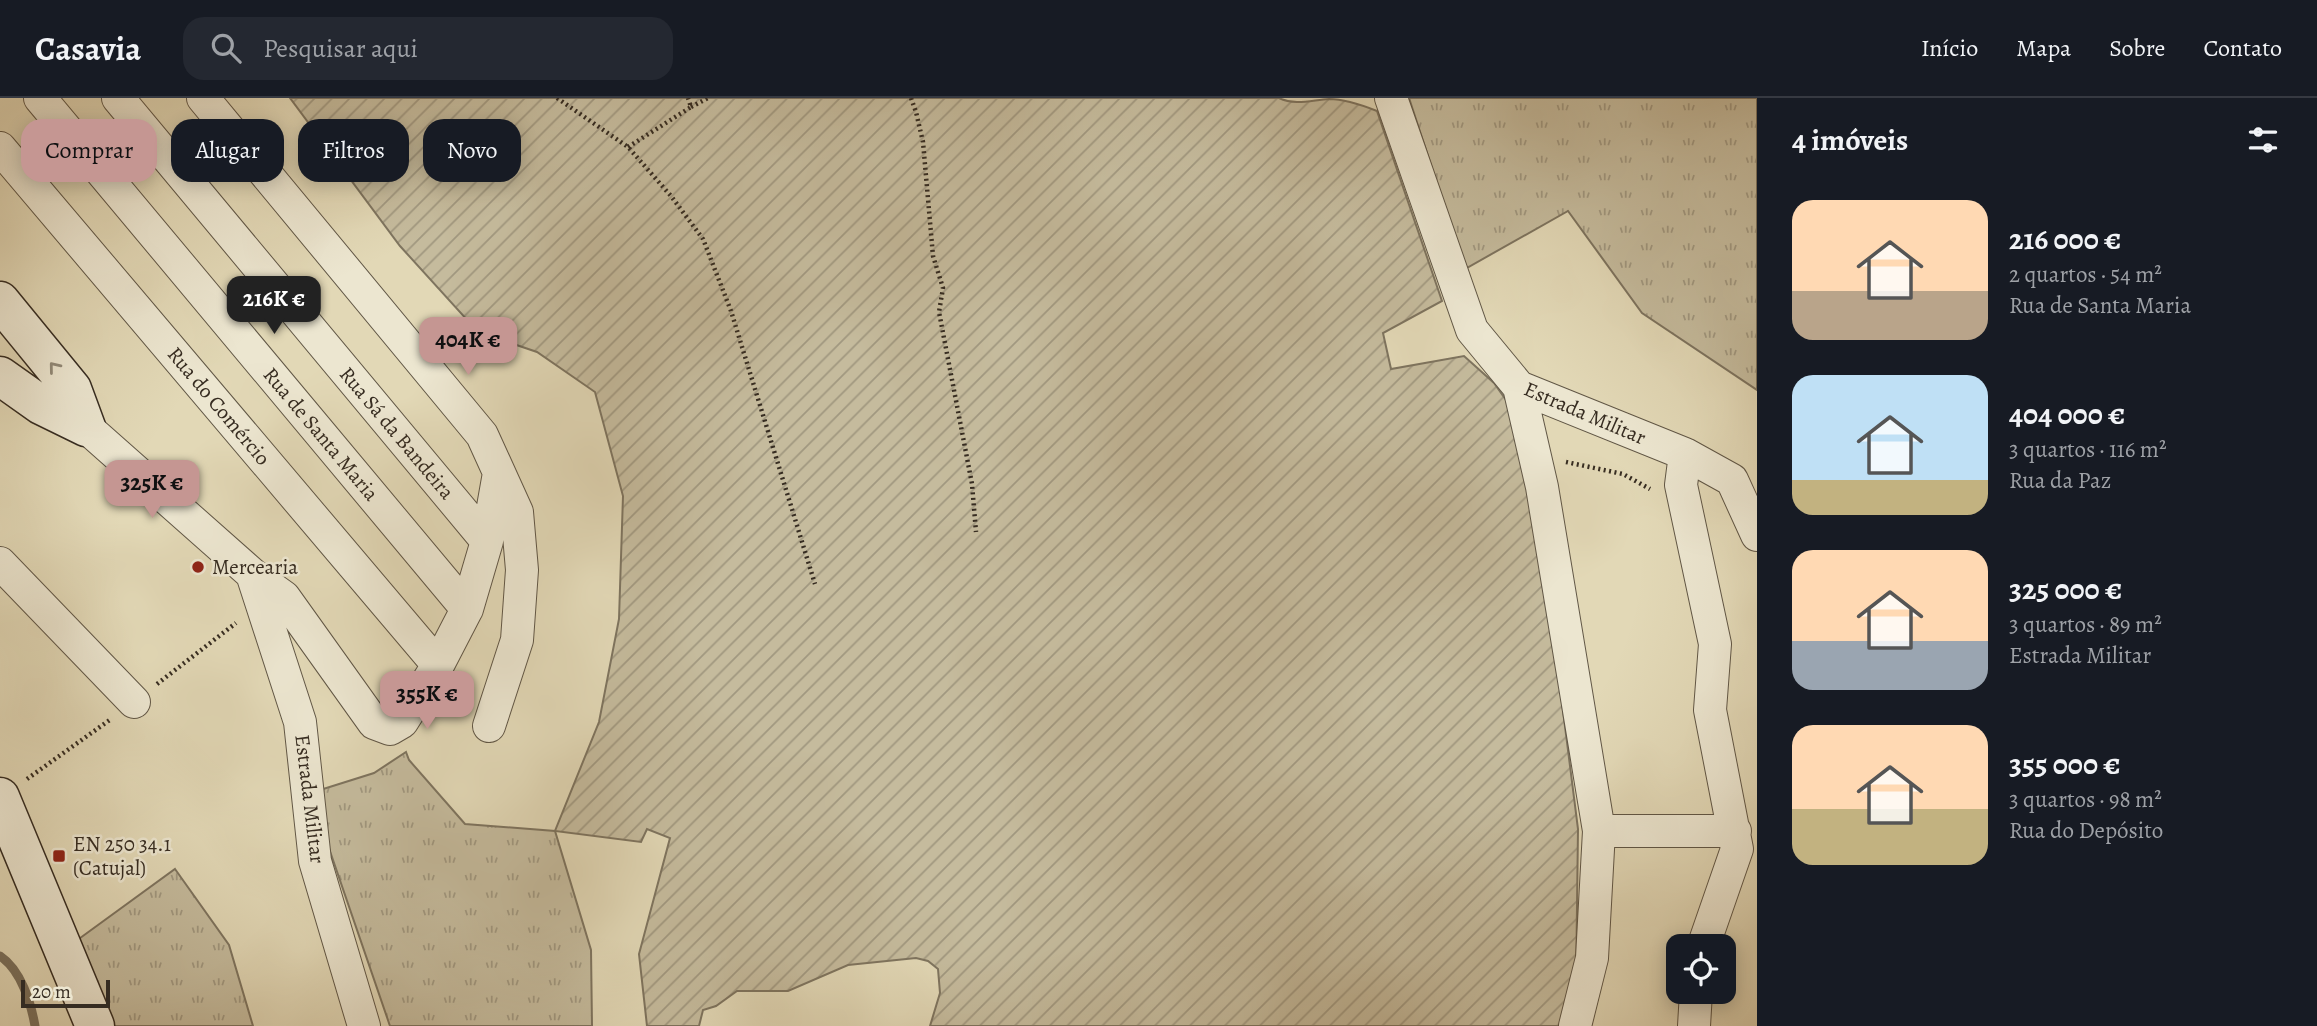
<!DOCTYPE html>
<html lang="pt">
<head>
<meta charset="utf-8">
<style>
  body { margin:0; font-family:Alegreya,serif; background:#242831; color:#f1f3f6; height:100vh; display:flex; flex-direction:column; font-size:26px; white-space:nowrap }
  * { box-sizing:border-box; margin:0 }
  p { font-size:23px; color:#9ea1a6 }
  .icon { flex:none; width:38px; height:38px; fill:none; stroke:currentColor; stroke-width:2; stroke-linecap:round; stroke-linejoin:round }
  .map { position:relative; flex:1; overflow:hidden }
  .details { display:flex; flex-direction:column; background:#171b24; width:560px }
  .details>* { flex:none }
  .hud { position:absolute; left:21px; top:21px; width:665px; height:63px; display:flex; gap:14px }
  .buttons { position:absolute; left:1666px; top:836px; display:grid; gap:14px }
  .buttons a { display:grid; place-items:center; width:70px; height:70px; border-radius:14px; background:#171b24; box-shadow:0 4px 18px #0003; font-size:35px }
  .scale { position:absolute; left:21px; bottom:18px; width:89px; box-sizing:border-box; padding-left:7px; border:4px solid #362c21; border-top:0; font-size:19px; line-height:24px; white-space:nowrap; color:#362c21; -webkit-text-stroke:5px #ece6d0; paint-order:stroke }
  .price { position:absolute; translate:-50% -60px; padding:0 16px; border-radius:14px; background:#c59692; color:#111; font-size:23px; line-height:46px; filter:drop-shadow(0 2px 4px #0008) }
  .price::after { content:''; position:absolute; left:50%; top:42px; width:21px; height:16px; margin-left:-10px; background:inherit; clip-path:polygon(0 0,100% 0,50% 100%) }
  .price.active { background:#222; color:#fff }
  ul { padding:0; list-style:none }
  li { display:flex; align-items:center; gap:21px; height:175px; padding:0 35px }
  li span { display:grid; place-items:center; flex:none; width:196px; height:140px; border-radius:21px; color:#555 }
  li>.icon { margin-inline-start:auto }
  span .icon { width:84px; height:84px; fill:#fffc; stroke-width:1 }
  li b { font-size:30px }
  h2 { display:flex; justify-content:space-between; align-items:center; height:84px; padding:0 35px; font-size:30px }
  .tag { padding:0 24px; border-radius:21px; background:#171b24; box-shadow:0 4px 18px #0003; font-size:24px; line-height:63px }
  .tag.active { background:#c59692; color:#111 }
  header { display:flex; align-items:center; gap:42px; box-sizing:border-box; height:98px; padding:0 35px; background:#171b24; border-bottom:2px solid #363941 }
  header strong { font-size:33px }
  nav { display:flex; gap:38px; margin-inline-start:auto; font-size:24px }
  .search { width:490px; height:63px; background:#242831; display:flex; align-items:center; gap:18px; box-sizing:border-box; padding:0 24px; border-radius:21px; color:#9ea1a6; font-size:26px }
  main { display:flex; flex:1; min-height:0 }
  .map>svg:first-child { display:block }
  .grass { fill:url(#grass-tufts); stroke:#7e745f; stroke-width:2 }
  .garden { fill:url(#garden-furrows); stroke:#7e745f; stroke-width:2 }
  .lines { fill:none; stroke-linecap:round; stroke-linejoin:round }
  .stream { stroke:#7a705c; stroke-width:9 }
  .street-casing { stroke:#615746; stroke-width:34 }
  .secondary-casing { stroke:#362c21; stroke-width:41 }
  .path { stroke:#362c21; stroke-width:4.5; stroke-dasharray:2 3.5; stroke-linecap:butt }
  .street { stroke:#ece6d0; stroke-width:32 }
  .secondary { stroke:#ece6d0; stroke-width:38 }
  .oneway { stroke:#918978 }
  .poi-dot { fill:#8f2418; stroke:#ece6d0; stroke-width:2.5 }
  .labels { text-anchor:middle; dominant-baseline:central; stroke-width:5; stroke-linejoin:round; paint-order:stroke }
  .street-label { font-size:21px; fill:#362c21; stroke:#ece6d0 }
  .poi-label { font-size:21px; fill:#362c21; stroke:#ece6d0; text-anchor:start }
</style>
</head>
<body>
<header>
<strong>Casavia</strong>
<div class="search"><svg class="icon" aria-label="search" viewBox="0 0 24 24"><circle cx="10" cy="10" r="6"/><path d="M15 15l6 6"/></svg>Pesquisar aqui</div>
<nav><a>Início</a><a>Mapa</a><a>Sobre</a><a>Contato</a></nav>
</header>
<main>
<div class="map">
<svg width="1757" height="928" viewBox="0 0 1757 928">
  <defs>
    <pattern id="grass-tufts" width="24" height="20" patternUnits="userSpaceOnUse" patternTransform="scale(1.75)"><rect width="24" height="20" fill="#c5bb9d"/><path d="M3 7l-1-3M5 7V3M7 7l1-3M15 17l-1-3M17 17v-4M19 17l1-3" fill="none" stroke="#a19880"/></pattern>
    <pattern id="garden-furrows" width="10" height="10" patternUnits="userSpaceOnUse" patternTransform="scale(1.75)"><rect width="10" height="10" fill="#c5bb9d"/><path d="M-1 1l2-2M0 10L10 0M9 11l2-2" fill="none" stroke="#a19880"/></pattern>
  </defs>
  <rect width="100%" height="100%" fill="#e2d8b6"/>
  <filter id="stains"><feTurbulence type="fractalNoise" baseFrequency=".00286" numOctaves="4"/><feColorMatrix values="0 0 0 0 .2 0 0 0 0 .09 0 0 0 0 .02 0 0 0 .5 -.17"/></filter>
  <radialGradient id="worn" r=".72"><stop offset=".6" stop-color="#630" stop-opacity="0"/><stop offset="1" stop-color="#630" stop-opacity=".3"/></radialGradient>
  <path class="grass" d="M1409,0H1757V292L1642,215L1568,113L1465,171Z
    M406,654L409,662L465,726L555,733L591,852L592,928H390L321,727L320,692L374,675Z
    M175,771L229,847L253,928H113L76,843Z"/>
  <path class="garden" d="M290,0H1279C1295,8 1312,2 1329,1C1345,1 1362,7 1377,13L1442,203L1383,235L1391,271L1464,258L1494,285L1513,312L1535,392L1578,731L1576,886L1563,928H930L940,895L938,871L928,863L916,860L848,867L788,893H737L716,908L703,912L699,928H647L639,856L670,740L647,731L641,744L555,733L599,624L619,521L623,398L595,294L537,254L478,234L400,148Z"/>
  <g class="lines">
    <path class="stream" d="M0,858C21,872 31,905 35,928"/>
    <defs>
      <path id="street" d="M40,0L467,511
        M118,0L487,443
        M203,0L482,337L517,414L522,472L517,542L489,628
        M1391,0L1472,232L1519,289L1685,356L1732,382L1757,437
        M0,50L438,567
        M1519,289L1542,389L1599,733L1592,860L1575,928
        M86,329L252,476L284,499L374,625L390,631L402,624L438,567L467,511L487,443L499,375
        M1685,356L1681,387L1715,546L1710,612L1737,751L1703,849
        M0,465L134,604
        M252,476L300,624L315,763L364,928
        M1599,733H1735
        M1694,928L1696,894"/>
      <path id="secondary" d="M0,203L72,291L86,329
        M0,278L41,307L86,329
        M0,699L95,928"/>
    </defs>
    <use href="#street" class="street-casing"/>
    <use href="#secondary" class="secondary-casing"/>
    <path class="path" d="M557,0L628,49L671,98L703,141L731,213L815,486
      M911,0L916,14L923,44L933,158L943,190L939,214L972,386L976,434
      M691,9L708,0
      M628,49L691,9L688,0
      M1566,364L1623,376L1650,391
      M157,586L236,525
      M27,681L111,621"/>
    <use href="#street" class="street"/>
    <use href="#secondary" class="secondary"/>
  </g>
  <defs><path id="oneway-chevron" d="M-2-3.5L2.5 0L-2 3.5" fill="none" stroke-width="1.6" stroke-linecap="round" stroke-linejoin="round" transform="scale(1.75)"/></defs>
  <use class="oneway" href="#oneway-chevron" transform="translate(54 269) rotate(-129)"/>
  <g class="poi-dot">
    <circle cx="198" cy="469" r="7"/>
    <rect x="52" y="751" width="14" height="14" rx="3.5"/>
  </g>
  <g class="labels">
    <g class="street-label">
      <text transform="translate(219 308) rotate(50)">Rua do Comércio</text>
      <text transform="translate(1585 315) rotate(23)">Estrada Militar</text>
      <text transform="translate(397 335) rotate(50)">Rua Sá da Bandeira</text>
      <text transform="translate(321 336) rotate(50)">Rua de Santa Maria</text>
      <text transform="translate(310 701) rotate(83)">Estrada Militar</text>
    </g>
    <g class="poi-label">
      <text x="212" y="469">Mercearia</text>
      <text x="73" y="746">EN 250 34.1<tspan x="73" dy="24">(Catujal)</tspan></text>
    </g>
  </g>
  <rect width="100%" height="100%" filter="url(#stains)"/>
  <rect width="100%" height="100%" fill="url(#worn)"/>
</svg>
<div class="buttons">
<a><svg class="icon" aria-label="locate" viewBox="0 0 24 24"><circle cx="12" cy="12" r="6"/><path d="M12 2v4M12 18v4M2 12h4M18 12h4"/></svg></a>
</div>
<div class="scale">20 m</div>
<b class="price active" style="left:274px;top:238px">216K €</b>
<b class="price" style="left:468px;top:279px">404K €</b>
<b class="price" style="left:152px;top:422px">325K €</b>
<b class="price" style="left:427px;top:633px">355K €</b>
<div class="hud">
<a class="tag active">Comprar</a>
<a class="tag">Alugar</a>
<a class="tag">Filtros</a>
<a class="tag">Novo</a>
</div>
</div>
<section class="details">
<h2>4 imóveis<svg class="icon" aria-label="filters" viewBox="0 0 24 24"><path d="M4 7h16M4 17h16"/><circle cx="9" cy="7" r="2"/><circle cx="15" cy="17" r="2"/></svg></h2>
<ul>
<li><span style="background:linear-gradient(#ffd9b3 65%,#b9a48a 0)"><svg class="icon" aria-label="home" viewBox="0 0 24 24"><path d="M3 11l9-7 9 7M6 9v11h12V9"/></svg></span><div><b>216 000 €</b><p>2 quartos · 54 m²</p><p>Rua de Santa Maria</p></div></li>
<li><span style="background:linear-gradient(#bfe0f5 75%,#c2b280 0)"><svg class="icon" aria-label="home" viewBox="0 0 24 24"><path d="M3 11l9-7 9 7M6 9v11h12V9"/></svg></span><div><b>404 000 €</b><p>3 quartos · 116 m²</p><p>Rua da Paz</p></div></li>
<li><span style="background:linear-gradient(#ffd9b3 65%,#9aa5b1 0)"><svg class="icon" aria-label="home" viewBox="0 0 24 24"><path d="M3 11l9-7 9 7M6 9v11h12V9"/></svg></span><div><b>325 000 €</b><p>3 quartos · 89 m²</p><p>Estrada Militar</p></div></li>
<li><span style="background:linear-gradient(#ffd9b3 60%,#c2b280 0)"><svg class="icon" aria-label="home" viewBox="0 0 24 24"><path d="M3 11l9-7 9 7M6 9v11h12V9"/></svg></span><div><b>355 000 €</b><p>3 quartos · 98 m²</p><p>Rua do Depósito</p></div></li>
</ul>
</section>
</main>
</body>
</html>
